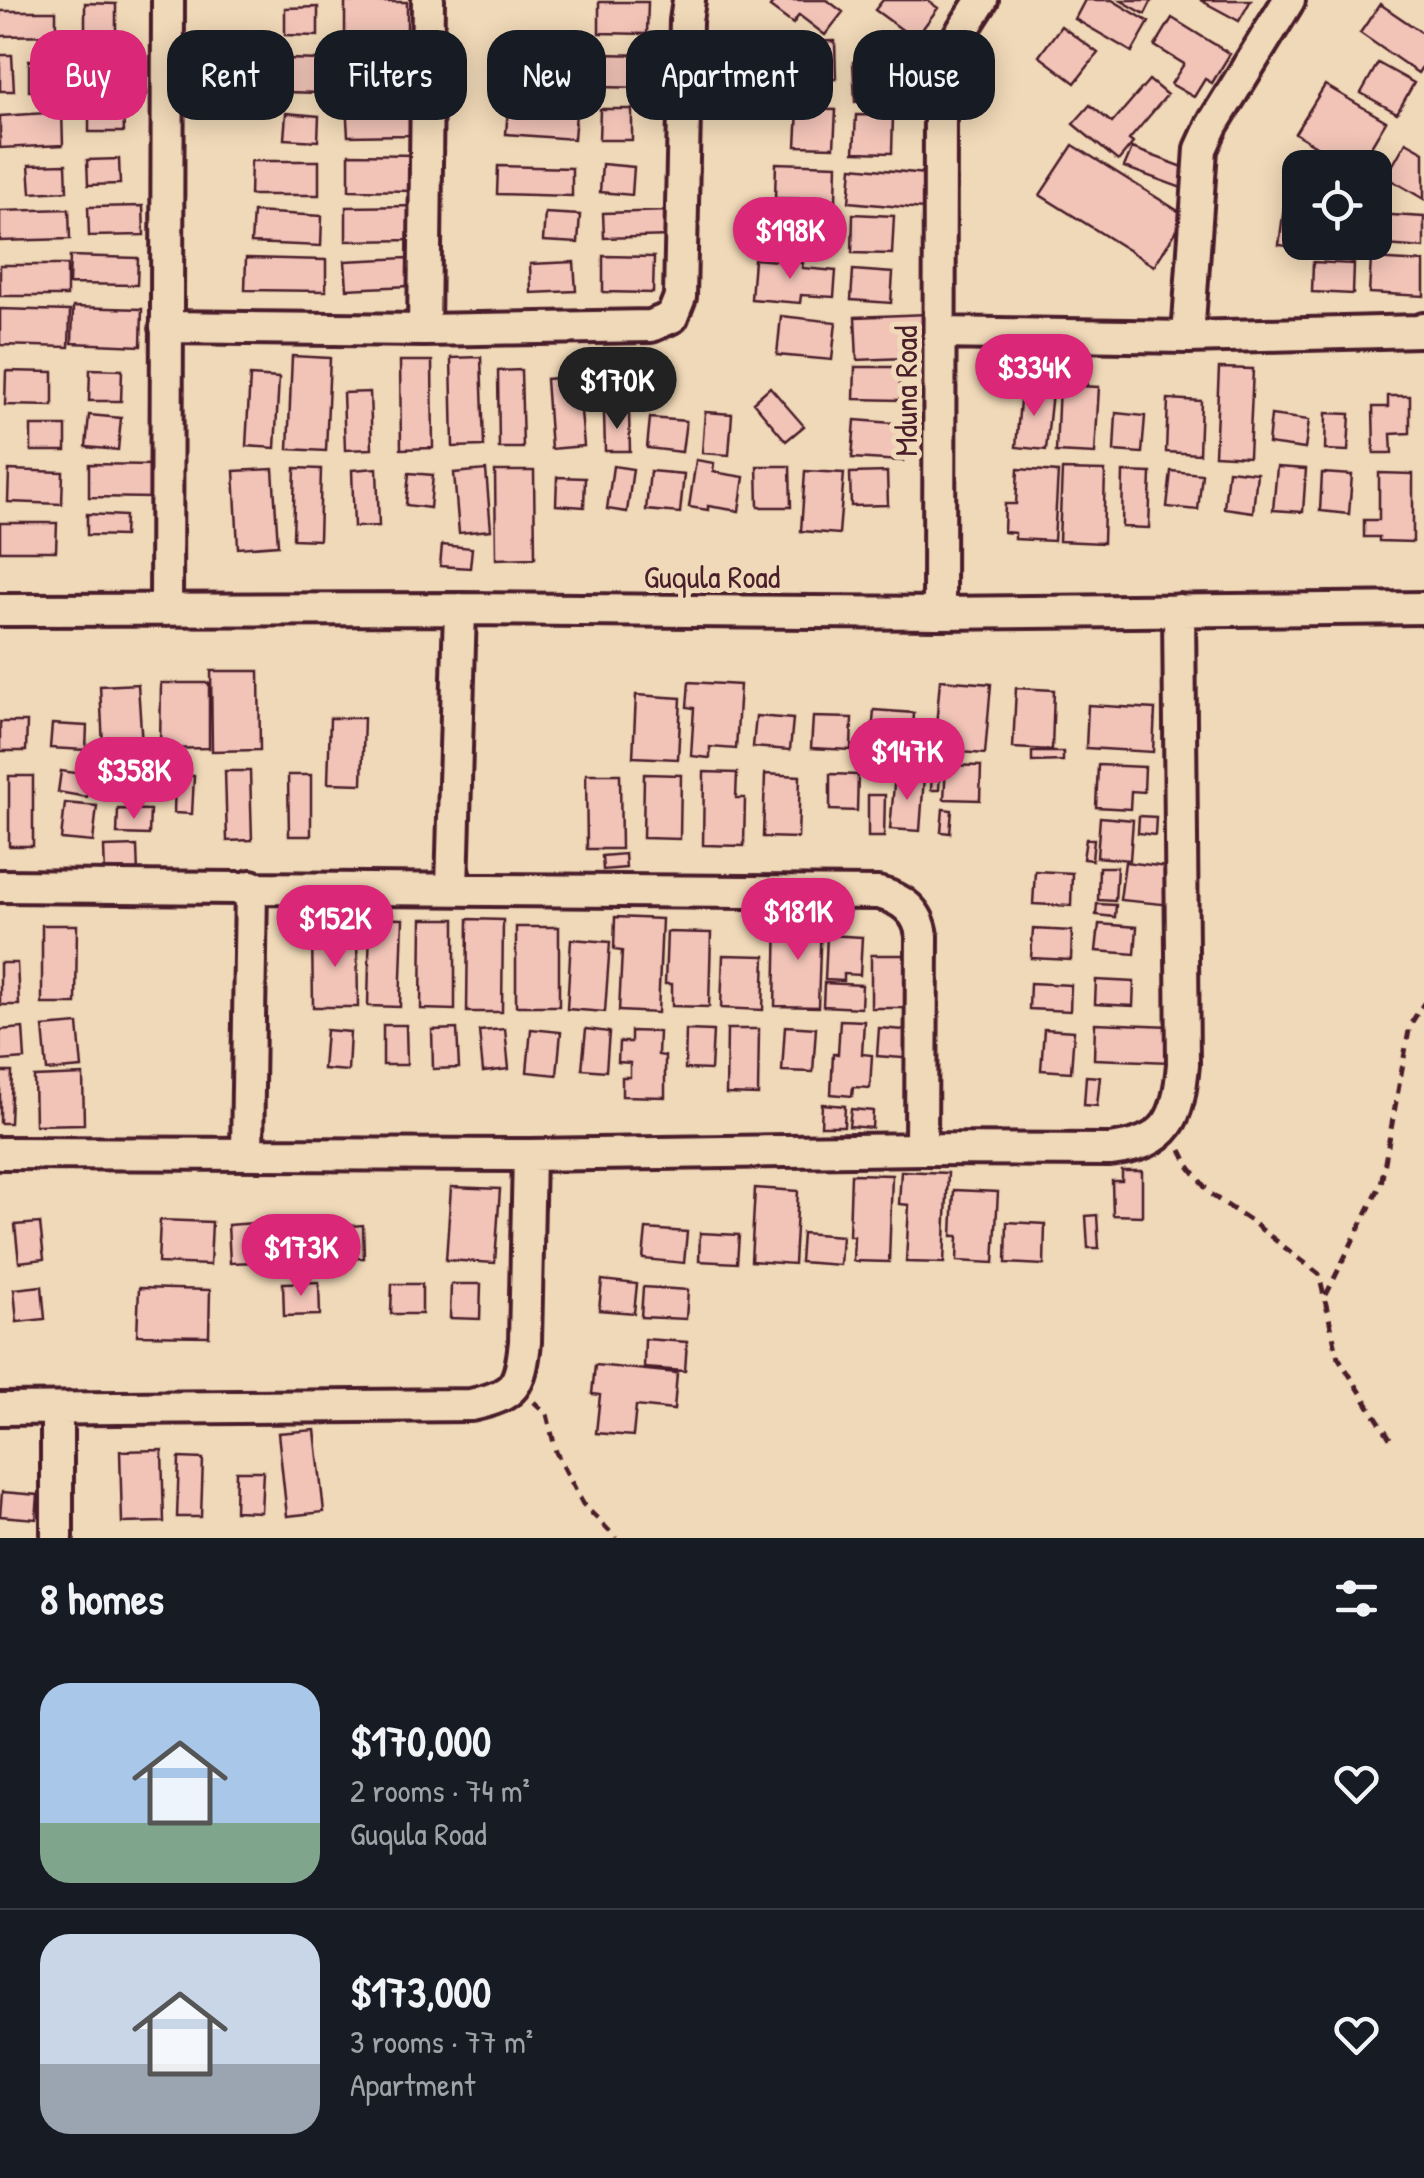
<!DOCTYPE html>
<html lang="en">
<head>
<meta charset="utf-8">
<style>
  body { margin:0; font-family:"Patrick Hand",sans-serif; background:#20242c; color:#f1f3f6; height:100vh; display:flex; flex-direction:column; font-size:38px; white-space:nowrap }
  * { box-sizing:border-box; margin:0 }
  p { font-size:32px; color:#9ea1a6 }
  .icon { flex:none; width:55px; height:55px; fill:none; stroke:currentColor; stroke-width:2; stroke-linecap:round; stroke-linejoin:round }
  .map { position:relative; height:1538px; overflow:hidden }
  .panel { display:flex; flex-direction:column; background:#171b24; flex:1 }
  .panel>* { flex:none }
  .banner { position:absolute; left:30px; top:30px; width:1365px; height:90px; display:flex; gap:20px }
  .buttons { position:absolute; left:1282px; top:150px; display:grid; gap:20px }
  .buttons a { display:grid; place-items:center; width:110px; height:110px; border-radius:20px; background:#171b24; box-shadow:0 5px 25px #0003; font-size:50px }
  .price { position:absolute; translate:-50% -85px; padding:0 22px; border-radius:35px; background:#db2777; color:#fff; font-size:32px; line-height:65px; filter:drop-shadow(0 2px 5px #0008) }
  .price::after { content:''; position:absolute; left:50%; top:60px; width:30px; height:22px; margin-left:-15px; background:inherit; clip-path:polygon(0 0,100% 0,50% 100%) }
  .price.active { background:#222; color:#fff }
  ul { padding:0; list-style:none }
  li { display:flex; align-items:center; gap:30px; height:250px; padding:0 40px }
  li+li { border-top:2px solid #363941 }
  li span { display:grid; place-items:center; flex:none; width:280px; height:200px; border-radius:30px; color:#555 }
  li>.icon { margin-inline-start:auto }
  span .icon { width:120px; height:120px; fill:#fffc; stroke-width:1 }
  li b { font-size:42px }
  h2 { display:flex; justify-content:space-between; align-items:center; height:120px; padding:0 40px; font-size:42px }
  .pill { padding:0 35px; border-radius:30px; background:#171b24; box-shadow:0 5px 25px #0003; font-size:35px; line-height:90px }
  .pill.active { background:#db2777; color:#fff }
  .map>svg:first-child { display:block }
  .building { fill:#f2c4b8; stroke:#4a1f2b; stroke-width:2.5 }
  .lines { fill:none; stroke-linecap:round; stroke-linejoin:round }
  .street-casing { stroke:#4a1f2b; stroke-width:38 }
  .path { stroke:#4a1f2b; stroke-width:5; stroke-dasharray:10 8; stroke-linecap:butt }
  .street { stroke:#f0d9b8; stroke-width:30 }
  .labels { text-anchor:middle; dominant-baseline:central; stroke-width:10; stroke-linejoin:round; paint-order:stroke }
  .street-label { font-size:32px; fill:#4a1f2b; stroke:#f0d9b8 }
</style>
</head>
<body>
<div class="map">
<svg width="1424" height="1538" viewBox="0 0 1424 1538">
  <rect width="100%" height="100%" fill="#f0d9b8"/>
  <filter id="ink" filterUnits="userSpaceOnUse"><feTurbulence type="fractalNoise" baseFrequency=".01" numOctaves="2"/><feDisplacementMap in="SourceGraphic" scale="20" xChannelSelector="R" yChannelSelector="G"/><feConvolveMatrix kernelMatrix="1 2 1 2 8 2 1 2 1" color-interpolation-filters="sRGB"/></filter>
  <g filter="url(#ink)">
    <path class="building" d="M775,0H827L843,12L825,35L799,15L793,24L770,7Z
      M883,0H927L938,8L915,39L875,10Z
      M1085,0H1112L1149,22L1132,52L1075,19Z
      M1120,0H1152L1145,14Z
      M1200,0H1251L1239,21Z
      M345,2H407V37L345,36Z
      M599,2H648L647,34L599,33Z
      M85,3L116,4V34H85Z
      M1380,4L1424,34V64L1418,73L1360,33Z
      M318,7V36L285,35V8Z
      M0,11H56V35L0,36Z
      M1172,18L1230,54L1212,83L1205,79L1194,97L1171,84L1184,64L1155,46Z
      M1061,26L1098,53L1075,83L1039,56Z
      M835,41L836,79L795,81L793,42Z
      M492,53L571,55L570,96L491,94Z
      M144,54L146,95L70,98L68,58Z
      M598,54L651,55L650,88L597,87Z
      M0,55H12L14,91H0Z
      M249,58L322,60L320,93L248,91Z
      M60,59L61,91H29V60Z
      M888,60L891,100L855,102L853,62Z
      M346,61L377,63L376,87L345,86Z
      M1378,63L1414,83L1397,113L1361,93Z
      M1149,80L1167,95L1129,140L1133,143L1118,161L1073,124L1090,105L1112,123Z
      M1325,85L1386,121L1358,168H1352L1295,133Z
      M408,102L410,135L348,136L346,104Z
      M89,108H123L124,132H89Z
      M508,108L576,113L574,139L506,134Z
      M600,109H632V140H599Z
      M798,109L836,110L834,147L796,146Z
      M62,112L63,145L0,148V116Z
      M286,113L319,116L318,141L284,139Z
      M856,115L893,116L892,153L854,152Z
      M1406,142L1424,152V199L1386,177Z
      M1073,145L1186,216L1154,266L1040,195Z
      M1132,148L1194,171L1187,190L1124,167Z
      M349,154L417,155V191L349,190Z
      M119,159L120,184L88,185L87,160Z
      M251,161H319V195H250Z
      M776,163L837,165L836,200L775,198Z
      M66,164L67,191L31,193L29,165Z
      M602,164L634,167L632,195L600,192Z
      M498,166L572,168V196L497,194Z
      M852,167L926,174L923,209L849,202Z
      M1285,200L1300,202V242H1350L1348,254L1279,245Z
      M143,206L144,235L89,236L88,207Z
      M419,206V240L346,241V207Z
      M69,209L70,239L0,241V211Z
      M669,211L670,236L604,238L603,213Z
      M253,212L322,216L321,246L251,243Z
      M757,212L834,216L832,248L756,244Z
      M545,213L580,215L578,243L543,241Z
      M853,214L894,216L892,254L852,253Z
      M1375,214L1424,217V248L1372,244L1375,242Z
      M70,256L138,258L137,285L69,284Z
      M603,256L654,257L653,293L603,292Z
      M246,258L326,260V291L245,290Z
      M407,258L409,286L347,289L345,261Z
      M754,259L803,263L802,268L836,271L834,297L801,295L800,303L751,299Z
      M1371,259L1424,262V296L1369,293Z
      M574,262L576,291L531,293L530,264Z
      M1313,262L1354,264L1353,294L1312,292Z
      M0,265H67V296H0Z
      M853,270L893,273L891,303L851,300Z
      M73,307L142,309L141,346L72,343Z
      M0,309L70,311L69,347L0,345Z
      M927,314L929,357L857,360L855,317Z
      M781,316L836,322L832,360L777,355Z
      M292,356L330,358L326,451L288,449Z
      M1058,356L1089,358L1087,384L1056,382Z
      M481,357L484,446L453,447L451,358Z
      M400,361H432L433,448L401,449Z
      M855,367H900V400L854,399Z
      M1219,368L1253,369L1249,457L1215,455Z
      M90,369L122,370L121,401H89Z
      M521,370L523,448H499L498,371Z
      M6,371L53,372V406L5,405Z
      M250,376L279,378L275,448L246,446Z
      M578,376L584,446L551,449L546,379Z
      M1059,385L1099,387L1095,454L1056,452Z
      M770,387L804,426L786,441L753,402Z
      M1021,389L1052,392L1046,450L1016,447Z
      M370,392L372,449L345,450L343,393Z
      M1388,396H1410V433L1391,434L1392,453H1374L1373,407H1388Z
      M1168,399L1201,401L1199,454L1166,452Z
      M705,412L732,414L729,455L702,453Z
      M604,413H629L630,451H605Z
      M1116,413L1145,416L1142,453L1114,451Z
      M1326,413L1350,414L1348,451L1325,450Z
      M89,415L121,418L118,450L86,447Z
      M1271,415L1309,420L1305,449L1268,444Z
      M650,418L686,421L682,452L647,448Z
      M855,420L905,424L903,461L852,458Z
      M31,426H66V451H31Z
      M696,460L714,463L713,472L744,477L739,511L708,506V510L689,507Z
      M89,464L154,465L153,498L89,497Z
      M613,466L633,469L627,512L607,509Z
      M757,466H790L791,507H758Z
      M1277,467L1306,469L1303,512L1273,510Z
      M295,468L321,469L319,540L293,539Z
      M377,468L379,526L354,527L352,470Z
      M273,469L278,545L238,548L234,471Z
      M1018,469L1058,472L1054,541L1015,539V533L1004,532L1005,504H1016Z
      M9,470L63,472L62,504L8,502Z
      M486,470L491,530L459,533L454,473Z
      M1062,470L1105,471L1103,543L1059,541Z
      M1228,470L1257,473L1253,512L1224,508Z
      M495,471H534L535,558L496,559Z
      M650,471L684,474L680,513L646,510Z
      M805,471L844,473L839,534L801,531Z
      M1171,471L1202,474L1198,510L1167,507Z
      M887,472L888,505L851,506L850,473Z
      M1123,472L1151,473L1149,528L1122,527Z
      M409,473L433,475L430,508L406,505Z
      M1322,473L1352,475L1349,514L1320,511Z
      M1379,473L1413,474V542L1379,541V537H1364V520H1379Z
      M557,477L585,478L584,507L556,505Z
      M87,514L125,516L124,536L87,535Z
      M0,523H57L56,551H0Z
      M442,545L472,548L470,568L440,566Z
      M211,671H259L260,750L212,751Z
      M940,680L991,684L985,754L934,750Z
      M689,682L740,685L736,749L710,747V758L691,756L694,708L687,707Z
      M161,683H209V748L160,749Z
      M138,684L142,746L103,747L100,686Z
      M1016,688L1054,690L1052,750L1013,748Z
      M636,695L681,698L678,759L633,757Z
      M1088,705L1155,709L1153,752L1086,748Z
      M874,710L914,713L912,749L871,747Z
      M756,716L793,719L790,750L753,747Z
      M813,717L852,718L851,750L811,748Z
      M330,718H364L362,784L328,783Z
      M0,722H27L26,751H0Z
      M52,724L87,726L86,750L50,748Z
      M1032,752H1063V761L1032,762Z
      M946,765L981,766L980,800L944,799Z
      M1098,765L1145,767L1144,792L1131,791L1130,809L1096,807Z
      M61,771L90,775L87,797L58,792Z
      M148,771V799L104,800V772Z
      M225,771H250L252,840L227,841Z
      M932,771L940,772L939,790H931Z
      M704,772L737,773L736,798H745L744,846L703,845Z
      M586,774H620L621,849H587Z
      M644,774L681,775L680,839L643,838Z
      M765,774L800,776L798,838L763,837Z
      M830,774L858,775L857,811L830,810Z
      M895,774L924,777L920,831L890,829Z
      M175,775L194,776L192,814L174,813Z
      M288,775H311V836H289Z
      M9,776H33V846H9Z
      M868,795H885L884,837H868Z
      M65,803L97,806L93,842L61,839Z
      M118,809L150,810L149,835L117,834Z
      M943,809L952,810L950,833L941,832Z
      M1139,816L1156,817L1155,835L1138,833Z
      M1100,817L1133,820L1130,860L1097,857Z
      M1086,839H1094L1092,860L1083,859Z
      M137,846L138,875L105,876L104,847Z
      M625,854L626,868L603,870L602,856Z
      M1125,862L1176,868L1172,905L1120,900Z
      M1099,867H1117L1115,901L1098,900Z
      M1035,871L1072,873L1071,906L1033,904Z
      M1097,904L1116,905L1115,917L1096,915Z
      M615,917L662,919L658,1013L619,1011L622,951L614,950Z
      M370,918L403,919L400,1007L368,1006Z
      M777,918L821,920L818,1007L775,1006Z
      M422,919H455V1010L421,1009Z
      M468,919L503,920L502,1012H467Z
      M1099,924L1137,927L1135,954L1096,951Z
      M42,925H77L76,1004H42Z
      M516,927H559V1006H516Z
      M1033,929L1072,931L1071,960L1031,958Z
      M667,932L711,933L709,1007L672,1006V984H665Z
      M312,933H357L358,1007H313Z
      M827,935L862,937L860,975L844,974V981L825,980Z
      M571,939L610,942L605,1012L567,1009Z
      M723,955L765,956L763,1010L721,1008Z
      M871,955H913V1008H871Z
      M0,963H17L19,1005H0Z
      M1096,980L1134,982L1133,1006L1095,1004Z
      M824,983L862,985L861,1008L823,1006Z
      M1030,983L1071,985L1070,1011L1029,1009Z
      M840,1020L864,1021L862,1054L872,1055L870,1088L853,1087L852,1096L831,1094L833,1054H838Z
      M1095,1023L1171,1026L1170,1062L1094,1059Z
      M78,1024L82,1068L47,1071L43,1027Z
      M383,1025H406L407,1065H383Z
      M785,1026L816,1028L813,1072L782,1071Z
      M23,1028L25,1059L0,1061V1030Z
      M879,1028L917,1031L915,1059L877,1056Z
      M457,1029L459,1068L433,1069L432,1030Z
      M505,1029L509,1069L483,1072L479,1031Z
      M531,1029L561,1032L557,1075L527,1072Z
      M586,1029L609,1032L606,1071L582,1069Z
      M727,1029H759L758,1095L726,1094Z
      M1044,1029L1074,1031L1071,1072L1041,1070Z
      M326,1030L350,1032L348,1071L323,1069Z
      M686,1030L713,1031L711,1070L685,1069Z
      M631,1031L659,1032L658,1055L665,1056V1097L622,1096V1077H630V1063L618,1062L619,1042H631Z
      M0,1072H12L10,1123H0Z
      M83,1075L84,1124L35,1125L34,1077Z
      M1086,1076L1100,1077L1097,1106L1084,1105Z
      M822,1104L845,1106L844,1126H821Z
      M851,1109L873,1111L872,1128L849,1126Z
      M901,1171L948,1173L944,1263L906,1262L909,1205L899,1204Z
      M1122,1171H1142V1216L1113,1215L1112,1181H1122Z
      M851,1174L892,1175L889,1262L853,1261L854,1236H849Z
      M451,1187L500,1189L495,1263L446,1260Z
      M755,1188L798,1191L794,1264L751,1261Z
      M954,1190L998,1192L994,1263L957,1261L958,1236H952Z
      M1097,1215L1099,1248H1088L1086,1216Z
      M160,1220L212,1222L210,1265L158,1263Z
      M1007,1222L1045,1224L1044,1265L1006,1263Z
      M40,1223L44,1259L19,1262L15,1225Z
      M254,1223L256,1262L230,1263L228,1225Z
      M363,1225L364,1258L338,1259L337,1227Z
      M646,1229L687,1232L684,1263L643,1259Z
      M700,1233L739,1235L737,1263L699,1261Z
      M802,1233L842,1236L840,1265L800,1262Z
      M602,1280L637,1284L634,1313L599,1310Z
      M319,1282L320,1315L284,1316L283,1283Z
      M392,1284H422V1314H391Z
      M451,1284H481L480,1319L450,1318Z
      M42,1286L45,1319L17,1322L14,1289Z
      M643,1287L688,1290L686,1319L641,1317Z
      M139,1288L210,1290L209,1336L137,1335Z
      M645,1339L687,1342L685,1371L644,1368Z
      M595,1365L677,1373L674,1410L636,1406L633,1436L596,1433L600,1395L592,1394Z
      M315,1430L324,1512L287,1516L278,1433Z
      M162,1450L164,1522L122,1523L120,1451Z
      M179,1458L203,1459L201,1517H177Z
      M236,1471H263L261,1512L235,1511Z
      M2,1492L38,1495L36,1519L0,1516Z"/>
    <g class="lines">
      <defs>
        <path id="street" d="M166,327L424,330L651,326L672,317L680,297L686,21L689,0
          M424,330L428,0
          M940,333L1188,337L1419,331L1424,329
          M1188,337L1201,149L1212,125L1289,0
          M0,610L460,609L939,613L1424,608
          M166,610L168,0
          M939,613L940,101L945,73L955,42L982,0
          M0,886L878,893C901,898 919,911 922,936L921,1149
          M452,888L460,609
          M0,1153L529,1155L921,1149L1110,1150C1170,1143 1178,1118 1183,1064L1179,610
          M247,1154L251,886
          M0,1409L471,1405C516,1395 520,1386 525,1342L529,1155
          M57,1538V1409"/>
      </defs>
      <use href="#street" class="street-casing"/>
      <path class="path" d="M1181,1150L1189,1166L1210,1194L1252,1222L1319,1274L1338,1357L1393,1443
        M1326,1295L1381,1184L1410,1025L1424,1003
        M534,1402L547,1414L556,1452L583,1504L616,1538"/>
      <use href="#street" class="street"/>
    </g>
  </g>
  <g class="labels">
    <g class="street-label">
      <text transform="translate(905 391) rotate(-90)">Mduna Road</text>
      <text x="712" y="576">Guqula Road</text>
    </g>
  </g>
</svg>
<div class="buttons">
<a><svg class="icon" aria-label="locate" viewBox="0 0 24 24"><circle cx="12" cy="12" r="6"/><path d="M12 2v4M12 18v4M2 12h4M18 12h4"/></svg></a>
</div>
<b class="price" style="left:790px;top:282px">$198K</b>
<b class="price" style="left:1034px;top:419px">$334K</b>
<b class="price active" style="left:617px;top:432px">$170K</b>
<b class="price" style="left:907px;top:803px">$147K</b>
<b class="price" style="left:134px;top:822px">$358K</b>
<b class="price" style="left:798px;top:963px">$181K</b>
<b class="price" style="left:335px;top:970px">$152K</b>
<b class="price" style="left:301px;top:1299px">$173K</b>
<div class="banner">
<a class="pill active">Buy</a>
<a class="pill">Rent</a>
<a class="pill">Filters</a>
<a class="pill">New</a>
<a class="pill">Apartment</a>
<a class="pill">House</a>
</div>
</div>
<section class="panel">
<h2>8 homes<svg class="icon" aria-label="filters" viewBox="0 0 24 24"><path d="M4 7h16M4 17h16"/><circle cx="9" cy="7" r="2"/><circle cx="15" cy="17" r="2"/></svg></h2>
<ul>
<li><span style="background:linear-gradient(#a9c7e8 70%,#7fa58c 0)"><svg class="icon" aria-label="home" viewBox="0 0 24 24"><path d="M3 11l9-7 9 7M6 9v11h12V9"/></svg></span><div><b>$170,000</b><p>2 rooms · 74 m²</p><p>Guqula Road</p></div><svg class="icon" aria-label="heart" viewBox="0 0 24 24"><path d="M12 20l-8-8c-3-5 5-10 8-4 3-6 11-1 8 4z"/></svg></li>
<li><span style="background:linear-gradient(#c9d6e8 65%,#9aa5b1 0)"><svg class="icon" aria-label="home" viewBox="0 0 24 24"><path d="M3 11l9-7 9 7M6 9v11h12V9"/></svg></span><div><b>$173,000</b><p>3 rooms · 77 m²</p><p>Apartment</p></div><svg class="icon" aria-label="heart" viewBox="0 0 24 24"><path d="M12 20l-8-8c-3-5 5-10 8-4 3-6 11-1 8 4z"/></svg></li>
</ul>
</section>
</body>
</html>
